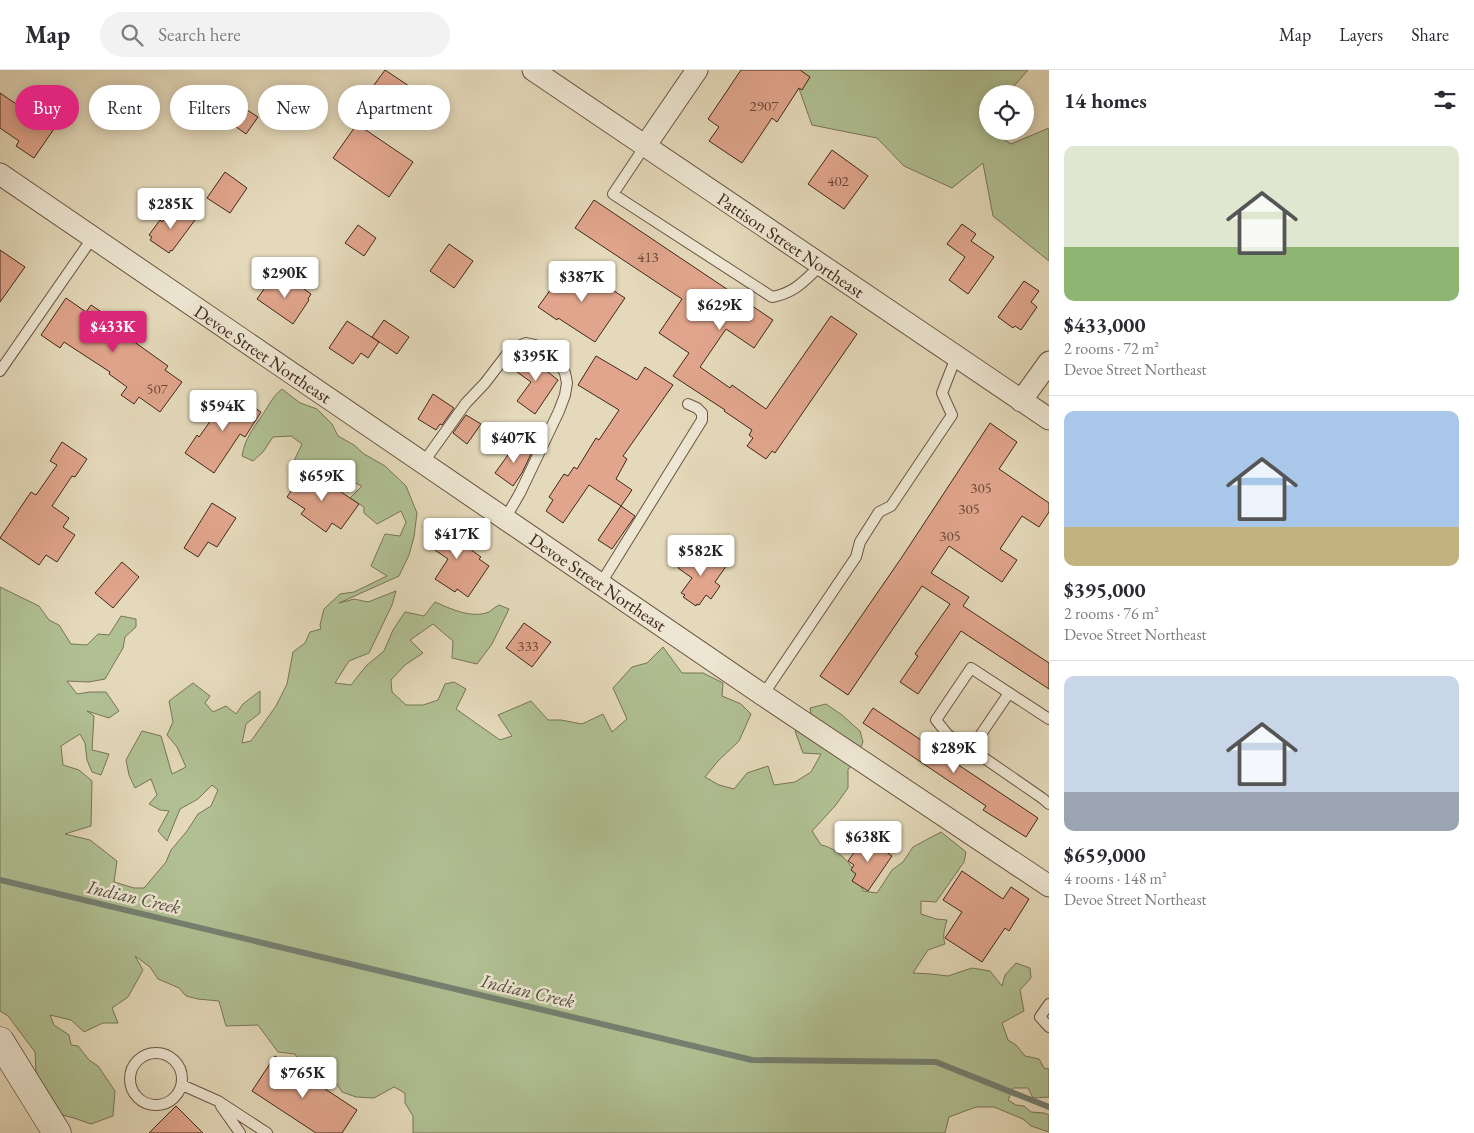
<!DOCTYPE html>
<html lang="en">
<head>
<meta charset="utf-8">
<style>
  body { margin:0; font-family:"EB Garamond",serif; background:#f2f2f3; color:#2b2b33; height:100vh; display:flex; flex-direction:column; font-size:19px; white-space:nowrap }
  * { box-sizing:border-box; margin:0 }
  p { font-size:16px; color:#7c7c81 }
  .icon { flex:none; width:28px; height:28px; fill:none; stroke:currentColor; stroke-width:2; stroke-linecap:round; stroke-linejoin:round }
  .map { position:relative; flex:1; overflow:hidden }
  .panel { display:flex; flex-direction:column; background:#fff; width:425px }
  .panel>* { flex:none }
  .guide { position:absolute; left:15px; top:15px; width:475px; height:45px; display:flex; gap:10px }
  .tools { position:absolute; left:979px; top:15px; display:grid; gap:10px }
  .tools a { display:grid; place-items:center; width:55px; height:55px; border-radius:50%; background:#fff; box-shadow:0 2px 12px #0003; font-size:25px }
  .price { position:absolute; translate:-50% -42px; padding:0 11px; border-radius:5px; background:#fff; color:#222; font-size:16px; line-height:32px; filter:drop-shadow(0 1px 2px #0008) }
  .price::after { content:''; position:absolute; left:50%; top:30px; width:15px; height:11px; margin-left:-8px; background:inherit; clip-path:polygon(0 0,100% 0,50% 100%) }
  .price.on { background:#db2777; color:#fff }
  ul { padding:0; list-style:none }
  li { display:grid; align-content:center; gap:10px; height:265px; padding:0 15px }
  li+li { border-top:1px solid #e1e1e2 }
  li span { display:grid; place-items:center; height:155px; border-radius:10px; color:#555 }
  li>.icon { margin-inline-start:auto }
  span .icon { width:90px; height:90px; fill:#fffc; stroke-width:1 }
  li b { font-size:21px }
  h2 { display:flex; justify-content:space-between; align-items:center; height:60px; padding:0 15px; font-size:21px }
  .chip { padding:0 18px; border-radius:22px; background:#fff; box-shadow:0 2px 12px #0003; font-size:18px; line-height:45px }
  .chip.on { background:#db2777; color:#fff }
  header { display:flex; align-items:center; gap:30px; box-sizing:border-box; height:70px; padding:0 25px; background:#fff; border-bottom:1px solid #e1e1e2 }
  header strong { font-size:24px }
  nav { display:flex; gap:28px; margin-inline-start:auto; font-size:18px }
  .search { width:350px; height:45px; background:#f2f2f3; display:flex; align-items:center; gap:12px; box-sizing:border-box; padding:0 18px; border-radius:28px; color:#7c7c81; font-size:19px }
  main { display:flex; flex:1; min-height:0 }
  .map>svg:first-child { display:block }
  .green { fill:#b0c093; stroke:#787457 }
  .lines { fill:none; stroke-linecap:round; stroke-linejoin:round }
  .stream { stroke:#758071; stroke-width:6 }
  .building { fill:#e0a58c; stroke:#41281b }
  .lane-casing { stroke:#6a5443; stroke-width:12 }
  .street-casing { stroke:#6a5443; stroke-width:23 }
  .secondary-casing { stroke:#41281b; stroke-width:29 }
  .lane { stroke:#ede6d2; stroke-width:10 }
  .street { stroke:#ede6d2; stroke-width:21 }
  .secondary { stroke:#ede6d2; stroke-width:28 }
  .labels { text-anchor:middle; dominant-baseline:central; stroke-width:5; stroke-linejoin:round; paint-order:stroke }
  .number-label { font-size:15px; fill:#694737 }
  .street-label { font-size:18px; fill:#41281b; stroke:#ede6d2 }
  .water-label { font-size:19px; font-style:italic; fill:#564d3f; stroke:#ede6d2 }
</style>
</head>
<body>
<header>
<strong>Map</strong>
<div class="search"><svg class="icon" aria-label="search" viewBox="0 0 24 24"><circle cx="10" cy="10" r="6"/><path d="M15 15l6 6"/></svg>Search here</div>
<nav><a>Map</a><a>Layers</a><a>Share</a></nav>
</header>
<main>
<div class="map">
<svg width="1049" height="1063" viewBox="0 0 1049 1063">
  <rect width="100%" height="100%" fill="#e4d9ba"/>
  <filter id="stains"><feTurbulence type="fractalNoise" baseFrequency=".004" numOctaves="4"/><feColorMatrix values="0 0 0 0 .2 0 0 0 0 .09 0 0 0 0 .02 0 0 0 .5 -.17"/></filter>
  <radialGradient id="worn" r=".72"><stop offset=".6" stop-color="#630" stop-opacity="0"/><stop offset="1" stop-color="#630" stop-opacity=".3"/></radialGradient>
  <path class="green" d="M795,0H1028L1007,24H988L987,45L981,53L987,58L988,61H992L1011,74L1049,58V191L993,146L983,93L952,118L904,96L877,68L812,55L793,2Z
    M282,319L300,333L317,339L332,354L338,366L354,375L364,384L385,396L406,416L417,443L414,467L409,485L399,506L339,533L354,529L368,532L396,521L392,535L369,583L349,591L335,613L351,615L366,596L384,581L393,560L405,542L424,546L435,532C451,539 472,549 489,542C492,540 495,537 499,535L509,539L492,574L477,594L452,588L453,571L433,554L410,570L423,583L405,595L391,610L392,622L406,635H423L438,630L445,614L454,612L466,619L456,639L500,670L512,666L498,645L531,631L548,650H561L582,654L603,644L612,662L627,649L613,618L632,597L647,593L663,577L682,603H703L723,613L722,626L741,634L751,644L739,671L718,691L705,707L719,715L734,719L747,703L768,696L774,715L795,712L811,702L821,684L803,683L795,661L812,650L810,638L826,634L842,645L860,661L863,672L854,694L848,699V718L835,736L812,761L821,775C842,779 857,801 863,821L877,823L892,800L903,792L913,777L941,762L966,782L964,792L936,832L921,831V844L936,849L947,850C945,857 942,866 945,874L928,880L913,903L931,904L948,906L972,898L990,901L1002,916L1005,905L1016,893L1030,898L1031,908L1020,920L1024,941L1002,953L1008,970L1016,975L1025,986L1039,989L1044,998L1049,999V1027L1033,1028L1028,1018H1013L1008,1030L1016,1035L1024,1036L1031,1042L1044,1043L1049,1045V1062L1031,1056L1023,1049L994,1037H976L949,1047L945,1063H413V1046L405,1033V1023L394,1017L374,1028L356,1027L342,1022L336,1013H325L317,1000L306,1002L295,984L278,982L258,955L226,956L219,931L198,929L186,926L179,918L158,909L150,897L135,886L143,900L128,927L112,938L118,953H103L84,962L71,950L50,945L54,955L69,965L71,975L78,976L89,990L98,996L115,1021L113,1046L91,1054L74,1048L51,1042L37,1022L35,982L8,946L0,941V517L39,536L49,550L59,555L71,574L87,575L98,564L109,565L121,546L136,549V557L125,567L123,578L105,609L89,612L67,611L77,624L90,622H106L119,641L109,648L87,641L94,646L92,680L109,684L101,705L92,702L87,690L85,673L80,664L61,676L63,695L79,700L92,711L91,756L65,764L90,770L117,791L114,812L134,818H144L166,792L171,780L187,761L198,744L211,736L218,720L212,715L198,729L180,739L167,771L158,761L169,741L160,740L149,734L157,725L151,709L135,718L129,705L126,690L142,661L161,666L172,704L186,697L177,677L167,665L173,652L169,631L193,613L210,626L205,633L213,642L226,636L236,644L243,634L260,621V643L246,654L242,673L251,671L276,636L287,614L293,582L305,573L310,562L321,559L320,555L324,539L340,524L354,522L387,506L371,496L385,464L400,466L406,452L401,441L377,454L364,443V437L350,428L362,416L344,408L334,414L320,412L315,391L293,393L302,374L291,366L273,367L263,382L253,391L242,386C245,368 253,359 263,344C269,335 273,326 282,319Z"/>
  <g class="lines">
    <path class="stream" d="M0,810L752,990L936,992L1049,1037"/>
  </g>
  <path class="building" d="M385,0L427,28L412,49L387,32L388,31L371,19Z
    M741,0H800L810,7L802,20L799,18L777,52L772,48L742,93L709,71L719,57L708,49Z
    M0,23L28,42L32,35L58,53L34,88L16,76L19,71L0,58Z
    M244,38L258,47L246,64L232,54Z
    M357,54L413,92L389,127L333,88Z
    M832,80L868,106L844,139L808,114Z
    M225,102L247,118L230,143L207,128Z
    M594,130L773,250L754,278L726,259L700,297L730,318L732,315L766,339L831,246L857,264L775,383L772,381L766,389L747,376L753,368L749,365L752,360L724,341L725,340L673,306L689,283L659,263L682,229L575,158Z
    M173,137L181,142L182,141L195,150L172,181L171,180L169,183L150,170L152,167L149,165L160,150L162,152Z
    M962,154L976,164L971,171L994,187L968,224L949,210L965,187L947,174Z
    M358,155L376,168L364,186L345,173Z
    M449,174L473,191L454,218L430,201Z
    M0,180L25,197L0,232Z
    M569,194L604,219L606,216L625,228L595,272L558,248L557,250L538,237Z
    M274,205L289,216L293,211L311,224L308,229L309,230L293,254L257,229Z
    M1024,211L1039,221L1031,232L1037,237L1021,260L1015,256L1013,258L998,247Z
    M66,228L86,242L91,235L115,251L112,256L168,296L165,300L182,312L160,342L139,327L134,334L121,325L127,317L109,304L110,302L64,272L60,278L41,265Z
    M384,250L409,267L397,284L372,267Z
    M347,251L379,272L368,288L361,283L353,294L329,278Z
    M532,281L549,292L544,299L558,310L535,344L517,331L531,312L517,302Z
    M596,286L637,310L645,297L673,315L623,386L627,389L616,409L632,420L621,436L589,415L563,453L546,441L553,430L549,427L564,404L568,406L574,397L577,399L596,368L599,370L619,340L578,315Z
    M231,322L261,342L245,367L240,364L214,403L185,383L197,365L199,367Z
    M433,324L454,338L442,355L440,354L436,360L418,349Z
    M466,345L481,354L467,374L453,363Z
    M990,353L1017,372L999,399L1049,433V442L1039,457L1022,446L1000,479L1017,490L1002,512L949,476L931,503L969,527L963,536L1049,593V619L961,561L918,624L900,612L918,586L915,584L950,534L922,516L848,625L820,606L902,487Z
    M518,371L532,382L522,403L513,416L495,403Z
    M62,372L87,389L75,407L72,406L52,436L69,448L63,457L75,465L57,492L46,485L39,495L0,468L31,422L36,425L57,395L50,391Z
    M305,400L334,420L335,418L359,434L341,459L332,453L326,462L301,444L305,439L287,427Z
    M212,433L236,448L217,477L208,472L198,487L184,478Z
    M621,436L635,446L612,479L598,470Z
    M440,449L459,462L455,468L481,487L479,489L489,496L468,527L457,519L455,522L435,509L448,489L429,476L433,471L428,468Z
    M690,481L707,493L713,485L727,495L715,512L720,516L711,529L706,525L699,535L697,534L696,536L683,527L685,525L681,523L692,508L678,498Z
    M122,492L139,507L113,538L95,523Z
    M524,553L551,572L532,597L506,578Z
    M873,638L1038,748L1026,767L983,740L986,736L863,653Z
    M865,767L892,786L868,821L852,811L856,804L851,800L854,795L848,791Z
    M962,801L1003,829L1011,817L1029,829L1009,861L1005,858L982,892L945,868L962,842L943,830Z
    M275,986L357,1040L342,1063H316L252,1021Z
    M176,1036L203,1063H149Z"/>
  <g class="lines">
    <defs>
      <path id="lane" d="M645,76L613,124L772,227C795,223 805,210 821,195
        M0,301L93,167
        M423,393L466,333L485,313L511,279L526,273L535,275L543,279L558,291L565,303L567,313L565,325L559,341L520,423L505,449
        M601,513L702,350V343L697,338L688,334
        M763,625L856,487L860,472L879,442L891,436L952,345L942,323L956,287
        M1049,649L971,598L936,650L948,665L971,679L1042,728L1049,734
        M971,679L1009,623
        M1049,934L1040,947L1049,957
        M130 1009a26 26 0 1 1 52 0a26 26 0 1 1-52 0Z
        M182,1015L218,1031L267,1063
        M221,1036L240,1063"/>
      <path id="street" d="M533,0L1049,349
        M645,76L697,0
        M0,104L763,625L1049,816
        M1021,331L1049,292"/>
      <path id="secondary" d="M0,971L57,1063"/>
    </defs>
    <use href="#lane" class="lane-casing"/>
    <use href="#street" class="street-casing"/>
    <use href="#secondary" class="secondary-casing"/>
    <use href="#lane" class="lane"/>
    <use href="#street" class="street"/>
    <use href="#secondary" class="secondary"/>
  </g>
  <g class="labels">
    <g class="number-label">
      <text x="764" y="35">2907</text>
      <text x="838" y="110">402</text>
      <text x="648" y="186">413</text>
      <text x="157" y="318">507</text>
      <text x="981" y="417">305</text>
      <text x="969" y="438">305</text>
      <text x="950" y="465">305</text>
      <text x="528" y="575">333</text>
    </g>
    <g class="street-label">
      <text transform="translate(791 175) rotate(34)">Pattison Street Northeast</text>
      <text transform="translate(263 284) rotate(34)">Devoe Street Northeast</text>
      <text transform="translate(598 512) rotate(34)">Devoe Street Northeast</text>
    </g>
    <g class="water-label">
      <text transform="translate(134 827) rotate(13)">Indian Creek</text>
      <text transform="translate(528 921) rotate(13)">Indian Creek</text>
    </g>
  </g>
  <rect width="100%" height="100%" filter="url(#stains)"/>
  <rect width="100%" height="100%" fill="url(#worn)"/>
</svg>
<div class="tools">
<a><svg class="icon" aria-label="locate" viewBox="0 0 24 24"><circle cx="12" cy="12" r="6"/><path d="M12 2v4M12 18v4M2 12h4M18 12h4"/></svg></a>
</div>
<b class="price" style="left:171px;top:160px">$285K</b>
<b class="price" style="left:285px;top:229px">$290K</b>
<b class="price" style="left:582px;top:233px">$387K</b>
<b class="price" style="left:720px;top:261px">$629K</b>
<b class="price on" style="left:113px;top:283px">$433K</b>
<b class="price" style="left:536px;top:312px">$395K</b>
<b class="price" style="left:223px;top:362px">$594K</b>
<b class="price" style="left:514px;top:394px">$407K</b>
<b class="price" style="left:322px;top:432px">$659K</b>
<b class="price" style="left:457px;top:490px">$417K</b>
<b class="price" style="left:701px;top:507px">$582K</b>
<b class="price" style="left:954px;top:704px">$289K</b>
<b class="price" style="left:868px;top:793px">$638K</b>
<b class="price" style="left:303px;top:1029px">$765K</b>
<div class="guide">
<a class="chip on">Buy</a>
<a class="chip">Rent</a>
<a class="chip">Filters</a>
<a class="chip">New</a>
<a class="chip">Apartment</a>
</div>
</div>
<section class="panel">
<h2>14 homes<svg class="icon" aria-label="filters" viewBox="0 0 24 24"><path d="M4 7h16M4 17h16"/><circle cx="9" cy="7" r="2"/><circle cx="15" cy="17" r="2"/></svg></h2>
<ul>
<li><span style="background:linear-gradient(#dfe7d0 65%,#8fb573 0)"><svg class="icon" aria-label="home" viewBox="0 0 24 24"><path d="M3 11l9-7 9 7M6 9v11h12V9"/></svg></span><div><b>$433,000</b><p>2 rooms · 72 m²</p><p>Devoe Street Northeast</p></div></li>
<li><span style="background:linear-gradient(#a9c7e8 75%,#c2b280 0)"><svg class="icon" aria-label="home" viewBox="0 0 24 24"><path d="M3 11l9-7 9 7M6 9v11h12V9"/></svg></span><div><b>$395,000</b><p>2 rooms · 76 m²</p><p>Devoe Street Northeast</p></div></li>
<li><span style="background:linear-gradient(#c9d6e8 75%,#9aa5b1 0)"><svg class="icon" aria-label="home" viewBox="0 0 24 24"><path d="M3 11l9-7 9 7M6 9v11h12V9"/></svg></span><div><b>$659,000</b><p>4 rooms · 148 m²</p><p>Devoe Street Northeast</p></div></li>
</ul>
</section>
</main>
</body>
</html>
